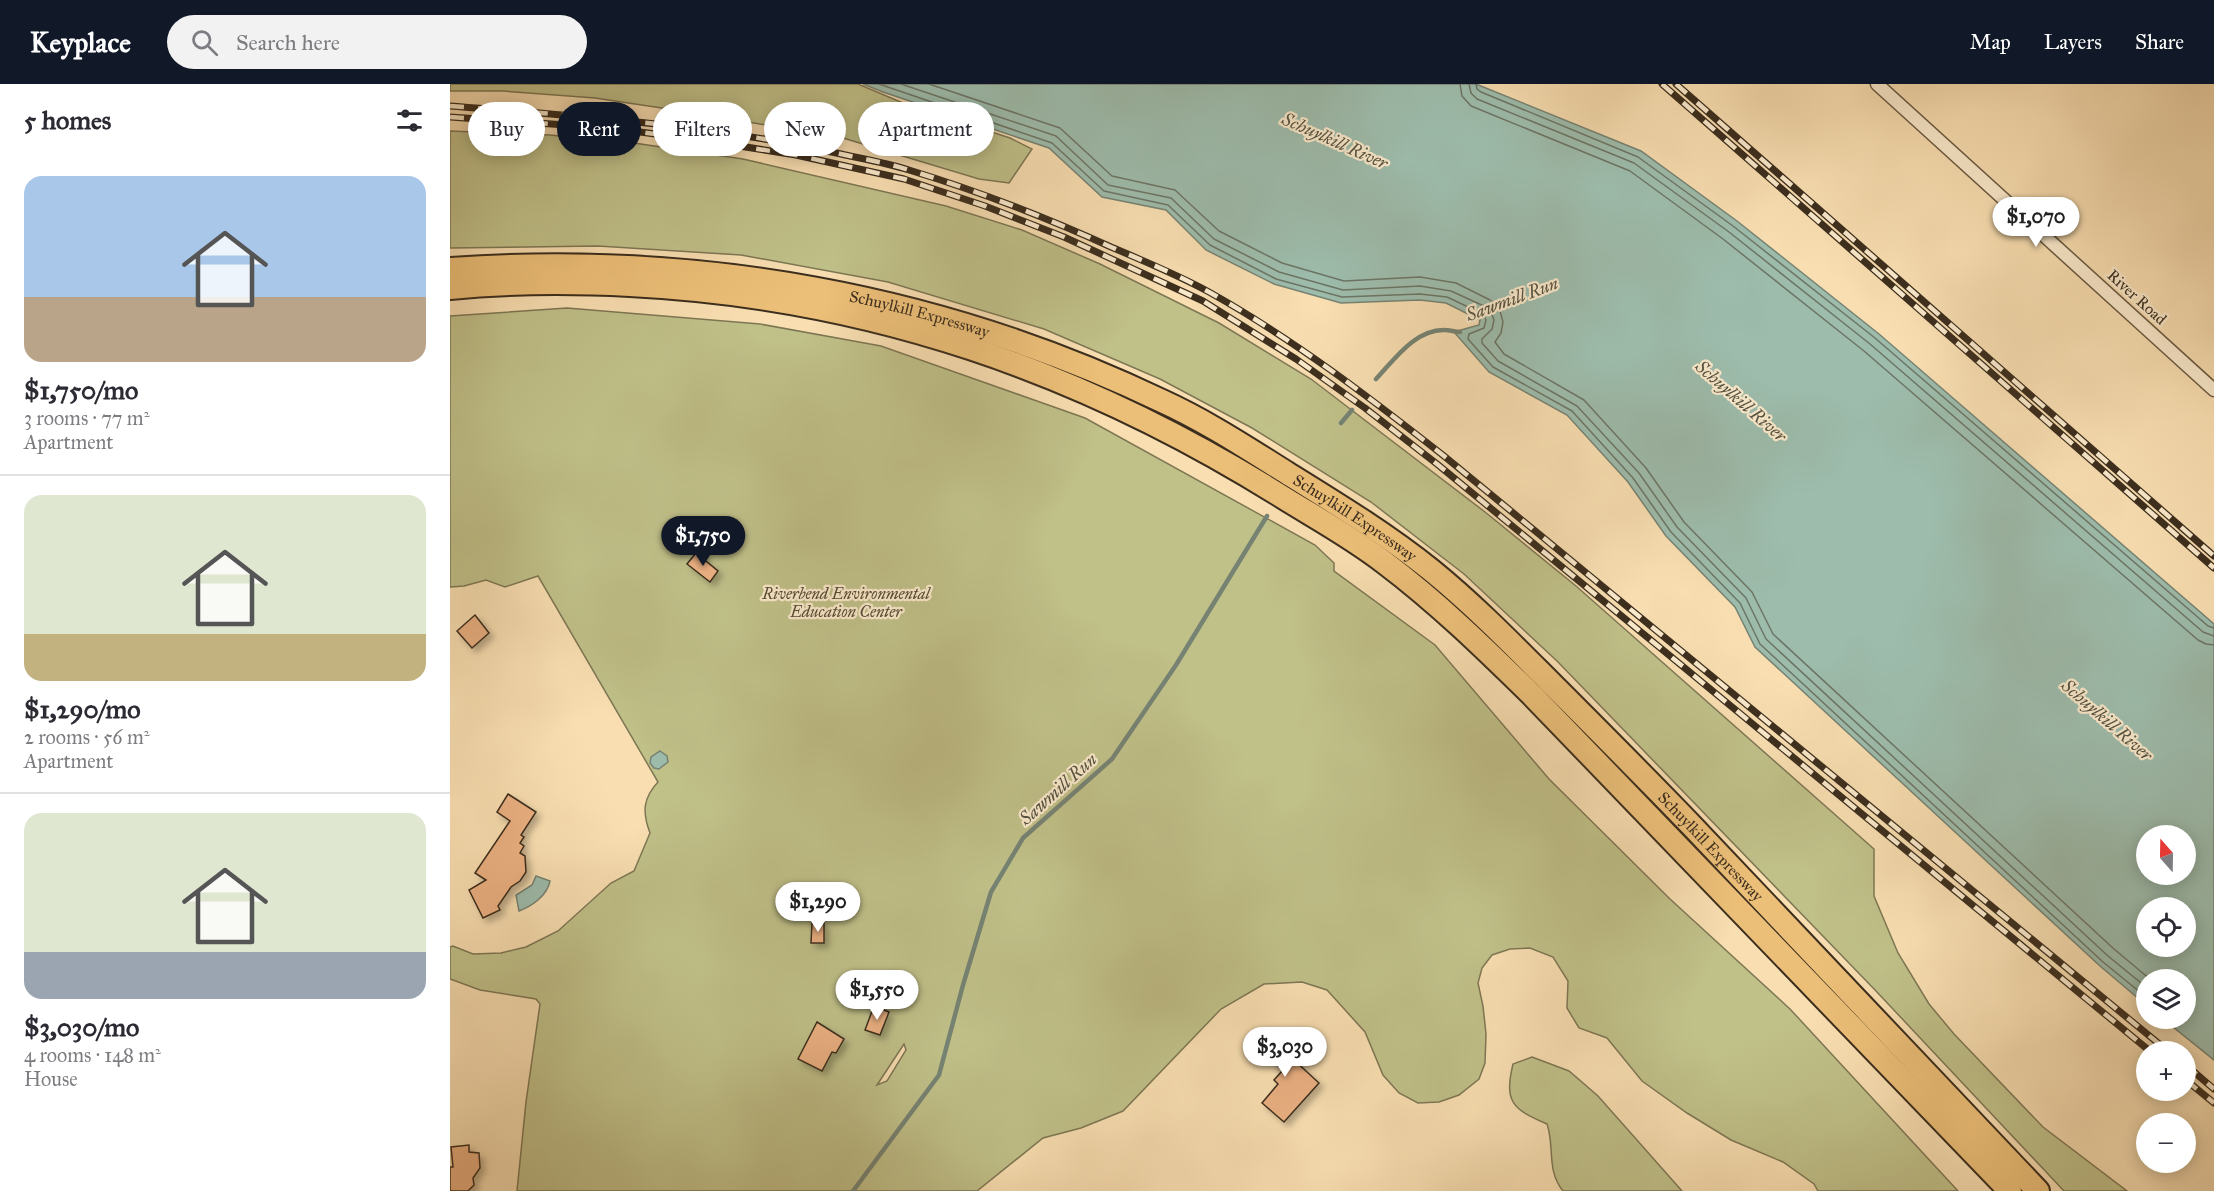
<!DOCTYPE html>
<html lang="en">
<head>
<meta charset="utf-8">
<style>
  body { margin:0; font-family:"IM FELL Great Primer",serif; background:#f2f2f3; color:#2b2b33; height:100vh; display:flex; flex-direction:column; font-size:22px; white-space:nowrap }
  * { box-sizing:border-box; margin:0 }
  p { font-size:20px; color:#7c7c81 }
  .icon { flex:none; width:33px; height:33px; fill:none; stroke:currentColor; stroke-width:2; stroke-linecap:round; stroke-linejoin:round }
  .map { position:relative; flex:1; overflow:hidden }
  .side { display:flex; flex-direction:column; background:#fff; width:450px }
  .side>* { flex:none }
  .top-card { position:absolute; left:18px; top:18px; width:570px; height:54px; display:flex; gap:12px }
  .needle { width:39px; rotate:340deg }
  .buttons { position:absolute; left:1686px; top:741px; display:grid; gap:12px }
  .buttons a { display:grid; place-items:center; width:60px; height:60px; border-radius:50%; background:#fff; box-shadow:0 3px 15px #0003; font-size:30px }
  .price { position:absolute; translate:-50% -51px; padding:0 14px; border-radius:21px; background:#fff; color:#222; font-size:20px; line-height:39px; filter:drop-shadow(0 2px 3px #0008) }
  .price::after { content:''; position:absolute; left:50%; top:36px; width:18px; height:14px; margin-left:-9px; background:inherit; clip-path:polygon(0 0,100% 0,50% 100%) }
  .price.current { background:#111827; color:#fff }
  ul { padding:0; list-style:none }
  li { display:grid; align-content:center; gap:12px; height:318px; padding:0 24px }
  li+li { border-top:2px solid #e1e1e2 }
  li span { display:grid; place-items:center; height:186px; border-radius:18px; color:#555 }
  li>.icon { margin-inline-start:auto }
  span .icon { width:108px; height:108px; fill:#fffc; stroke-width:1 }
  li b { font-size:26px }
  h2 { display:flex; justify-content:space-between; align-items:center; height:72px; padding:0 24px; font-size:26px }
  .pill { padding:0 21px; border-radius:27px; background:#fff; box-shadow:0 3px 15px #0003; font-size:21px; line-height:54px }
  .pill.current { background:#111827; color:#fff }
  header { display:flex; align-items:center; gap:36px; box-sizing:border-box; height:84px; padding:0 30px; background:#111827; color:#fff }
  header strong { font-size:28px }
  nav { display:flex; gap:33px; margin-inline-start:auto; font-size:21px }
  .search { width:420px; height:54px; background:#f2f2f3; display:flex; align-items:center; gap:15px; box-sizing:border-box; padding:0 21px; border-radius:33px; color:#7c7c81; font-size:22px }
  main { display:flex; flex:1; min-height:0 }
  .map>svg:first-child { display:block }
  .green { fill:#c0c089; stroke:#7e7754; stroke-width:1.5; fill-rule:evenodd }
  .water { fill:#9dbcac; stroke:#768373; stroke-width:1.5; fill-rule:evenodd }
  .lines { fill:none; stroke-linecap:round; stroke-linejoin:round }
  .shore { stroke:#6c7565; stroke-width:1.5 }
  .stream { stroke:#768373; stroke-width:4.5 }
  .building { fill:#eab082; stroke:#3c2e1e; stroke-width:1.5; filter:url(#shadow) }
  .street-casing { stroke:#6b5a43; stroke-width:15 }
  .highway-casing { stroke:#3c2e1e; stroke-width:26 }
  .street { stroke:#faeacc; stroke-width:12 }
  .highway { stroke:#ecbf78; stroke-width:22 }
  .rail-casing { stroke:#3c2e1e; stroke-width:7 }
  .rail { stroke:#faeacc; stroke-width:4.5; stroke-dasharray:14; stroke-linecap:butt }
  .labels { text-anchor:middle; dominant-baseline:central; stroke-width:4.5; stroke-linejoin:round; paint-order:stroke }
  .street-label { font-size:16px; fill:#3c2e1e; stroke:#faeacc }
  .park-label { font-size:16px; font-style:italic; fill:#564b33; stroke:#faeacc }
  .water-label { font-size:18px; font-style:italic; fill:#545242; stroke:#faeacc }
</style>
</head>
<body>
<header>
<strong>Keyplace</strong>
<div class="search"><svg class="icon" aria-label="search" viewBox="0 0 24 24"><circle cx="10" cy="10" r="6"/><path d="M15 15l6 6"/></svg>Search here</div>
<nav><a>Map</a><a>Layers</a><a>Share</a></nav>
</header>
<main>
<section class="side">
<h2>5 homes<svg class="icon" aria-label="filters" viewBox="0 0 24 24"><path d="M4 7h16M4 17h16"/><circle cx="9" cy="7" r="2"/><circle cx="15" cy="17" r="2"/></svg></h2>
<ul>
<li><span style="background:linear-gradient(#a9c7e8 65%,#b9a48a 0)"><svg class="icon" aria-label="home" viewBox="0 0 24 24"><path d="M3 11l9-7 9 7M6 9v11h12V9"/></svg></span><div><b>$1,750/mo</b><p>3 rooms · 77 m²</p><p>Apartment</p></div></li>
<li><span style="background:linear-gradient(#dfe7d0 75%,#c2b280 0)"><svg class="icon" aria-label="home" viewBox="0 0 24 24"><path d="M3 11l9-7 9 7M6 9v11h12V9"/></svg></span><div><b>$1,290/mo</b><p>2 rooms · 56 m²</p><p>Apartment</p></div></li>
<li><span style="background:linear-gradient(#dfe7d0 75%,#9aa5b1 0)"><svg class="icon" aria-label="home" viewBox="0 0 24 24"><path d="M3 11l9-7 9 7M6 9v11h12V9"/></svg></span><div><b>$3,030/mo</b><p>4 rooms · 148 m²</p><p>House</p></div></li>
</ul>
</section>
<div class="map">
<svg width="1764" height="1107" viewBox="0 0 1764 1107">
  <defs>
    <filter id="shadow"><feDropShadow dx="4.5" dy="4.5" stdDeviation="3" flood-color="#0004"/></filter>
  </defs>
  <rect width="100%" height="100%" fill="#f8deb1"/>
  <filter id="stains"><feTurbulence type="fractalNoise" baseFrequency=".00333" numOctaves="4"/><feColorMatrix values="0 0 0 0 .2 0 0 0 0 .09 0 0 0 0 .02 0 0 0 .5 -.17"/></filter>
  <radialGradient id="worn" r=".72"><stop offset=".6" stop-color="#630" stop-opacity="0"/><stop offset="1" stop-color="#630" stop-opacity=".3"/></radialGradient>
  <path class="green" d="M0,0H408L453,19L560,54L582,65L559,99L529,95L393,54L245,29L145,14L53,7H0Z
    M0,47L100,51L184,59L293,75L496,122L572,146L650,180L769,239L861,295L1035,428L1126,502L1424,765V812L1448,869L1479,920L1504,950L1593,1043L1677,1107H1614L1426,907L1108,578L1014,490L921,418L802,344L710,295L594,245L438,198L291,171L148,162L0,164Z
    M117,224L310,240L431,262L635,334L865,461L884,479V487L985,561L1099,695L1220,815L1340,925L1508,1107H1368L1364,1100L1333,1078L1281,1056L1237,1029L1192,997L1157,954L1129,944L1117,924L1118,897L1103,873L1080,864L1060,865L1042,871L1032,884L1028,899L1033,922L1036,950L1035,979L1029,995L1009,1011L989,1018L968,1019L949,1009L933,991L915,948L877,906L852,898L814,900L771,925L673,1027L631,1044L593,1054L527,1107H67L76,1018L90,920L86,915L30,906L0,895V863L3,862L23,870L51,869L76,863L108,847L161,799L184,787L200,749C192,728 193,714 208,698L88,492L55,503L36,496L14,502L0,503V232ZM454,960L456,966L437,997L427,1001Z
    M1082,973L1119,987L1148,1012L1232,1107H1113C1096,1086 1105,1063 1097,1040C1062,1025 1054,1018 1063,980Z"/>
  <path class="water" d="M413,0H1026L1191,67L1287,137L1429,250L1764,540V976L1713,935L1736,934V896H1696V921L1650,882L1305,563L1285,523L1216,452L1178,398L1117,331L1039,288L1004,248L1029,241L1030,236L996,219L970,216L891,219L824,200L756,166L716,126L652,113L599,64L433,8ZM1696,752H1736V790H1696ZM1696,824H1736V862H1696Z
    M210,667L217,672L218,678L209,685L204,684L200,679L201,673Z
    M86,792L100,797C97,812 82,822 69,827L66,811L82,801Z"/>
  <g class="lines">
    <path class="shore" d="M429,0L602,59L654,107L718,121L760,161L826,195L892,213L970,210L997,213L1033,230L1036,236L1034,244L1019,250L1018,255L1043,283L1122,327L1183,394L1221,448L1290,519L1310,560L1653,878L1696,913
      M451,0L606,52L658,101L721,114L764,155L829,188L893,206L970,202L1001,207L1036,223L1041,228L1044,236L1042,245L1032,255V259L1048,277L1127,322L1189,389L1227,443L1296,514L1316,555L1658,872L1696,903
      M479,0L610,44L662,92L725,106L769,147L832,179L894,197L970,193L1006,199L1040,216L1049,223L1053,238L1051,249L1045,258L1054,270L1134,316L1196,384L1234,438L1302,508L1323,550L1664,865L1701,896
      M1010,0L1012,12L1021,22L1180,87L1273,155L1414,267L1748,556L1756,560L1764,561
      M1019,0L1021,9L1027,15L1184,79L1279,148L1420,260L1753,548L1764,552
      M1026,0L1027,5L1031,8L1188,73L1283,142L1425,254L1758,542L1764,544"/>
    <path class="stream" d="M926,295C944,276 965,245 995,246C1000,246 1005,248 1010,248
      M891,339L902,326
      M403,1107L489,991L513,901L541,808L573,754L662,675L726,581L817,432"/>
  </g>
  <path class="building" d="M246,469L268,487L260,498L237,480Z
    M25,531L39,549L22,564L7,547Z
    M58,710L86,728L71,751L74,753L70,759L74,762L70,769L75,772L76,788L70,797L61,803L48,822L50,826L33,834L19,806L36,796L25,789L60,737L47,728Z
    M362,839H374V859H361Z
    M424,922L439,928L430,951L415,946Z
    M367,938L394,955L386,969L382,968L372,987L348,975Z
    M815,944L834,962L832,965L869,999L834,1038L812,1019L828,1000L824,996L833,986L802,959Z
    M19,1061V1068L29,1069L30,1084L23,1094L24,1101L18,1107H0V1083H3L1,1063Z"/>
  <g class="lines">
    <defs>
      <path id="street" d="M1427,0L1764,306"/>
      <g id="highway">
        <path id="s1" d="M0,185C247,168 489,210 712,317C756,337 797,364 837,389C887,420 936,450 981,486C1024,521 1062,560 1101,599C1148,646 1196,694 1243,743C1358,864 1473,986 1588,1107"/>
        <path d="M0,204C60,198 120,198 180,201C419,213 632,287 834,414C868,435 903,454 935,479C988,519 1035,565 1082,611L1560,1107"/>
      </g>
    </defs>
    <use href="#street" class="street-casing"/>
    <use href="#highway" class="highway-casing"/>
    <use href="#street" class="street"/>
    <use href="#highway" class="highway"/>
    <defs>
      <path id="rail" d="M1212,0L1764,484
        M1226,0L1764,472
        M0,22C131,32 262,41 391,70C414,75 437,79 459,86C528,107 595,133 661,163C694,177 728,191 759,208C843,255 919,313 994,372L1719,968
        M0,33L160,44L258,57L346,71L454,95L535,122L614,153L753,217L846,275L915,324L987,380L1701,968
        M1736,981L1764,1005
        M1736,996L1764,1019"/>
    </defs>
    <use href="#rail" class="rail-casing"/>
    <use href="#rail" class="rail"/>
  </g>
  <g class="labels">
    <g class="street-label">
      <text transform="translate(1687 213) rotate(42)">River Road</text>
      <text stroke="none"><textPath href="#s1" startOffset="474">Schuylkill Expressway</textPath></text>
      <text stroke="none"><textPath href="#s1" startOffset="958">Schuylkill Expressway</textPath></text>
      <text stroke="none"><textPath href="#s1" startOffset="1444">Schuylkill Expressway</textPath></text>
    </g>
    <g class="park-label">
      <text x="396" y="509">Riverbend Environmental<tspan x="396" dy="18">Education Center</tspan></text>
    </g>
    <g class="water-label">
      <text transform="translate(885 57) rotate(24)">Schuylkill River</text>
      <text transform="translate(1062 215) rotate(-20)">Sawmill Run</text>
      <text transform="translate(1291 317) rotate(41)">Schuylkill River</text>
      <text transform="translate(1657 636) rotate(41)">Schuylkill River</text>
      <text transform="translate(608 705) rotate(-42)">Sawmill Run</text>
    </g>
  </g>
  <rect width="100%" height="100%" filter="url(#stains)"/>
  <rect width="100%" height="100%" fill="url(#worn)"/>
</svg>
<div class="buttons">
<a><svg class="needle" viewBox="-14 -14 28 28"><path d="M0-13l5 13h-10z" fill="#e53935"/><path d="M0 13l5-13h-10z" fill="#7c7c81"/></svg></a>
<a><svg class="icon" aria-label="locate" viewBox="0 0 24 24"><circle cx="12" cy="12" r="6"/><path d="M12 2v4M12 18v4M2 12h4M18 12h4"/></svg></a>
<a><svg class="icon" aria-label="layers" viewBox="0 0 24 24"><path d="M12 4l9 5-9 5-9-5zM3 14l9 5 9-5"/></svg></a>
<a>+</a>
<a>−</a>
</div>
<b class="price" style="left:1586px;top:164px">$1,070</b>
<b class="price current" style="left:253px;top:483px">$1,750</b>
<b class="price" style="left:368px;top:849px">$1,290</b>
<b class="price" style="left:427px;top:937px">$1,550</b>
<b class="price" style="left:835px;top:994px">$3,030</b>
<div class="top-card">
<a class="pill">Buy</a>
<a class="pill current">Rent</a>
<a class="pill">Filters</a>
<a class="pill">New</a>
<a class="pill">Apartment</a>
</div>
</div>
</main>
</body>
</html>
